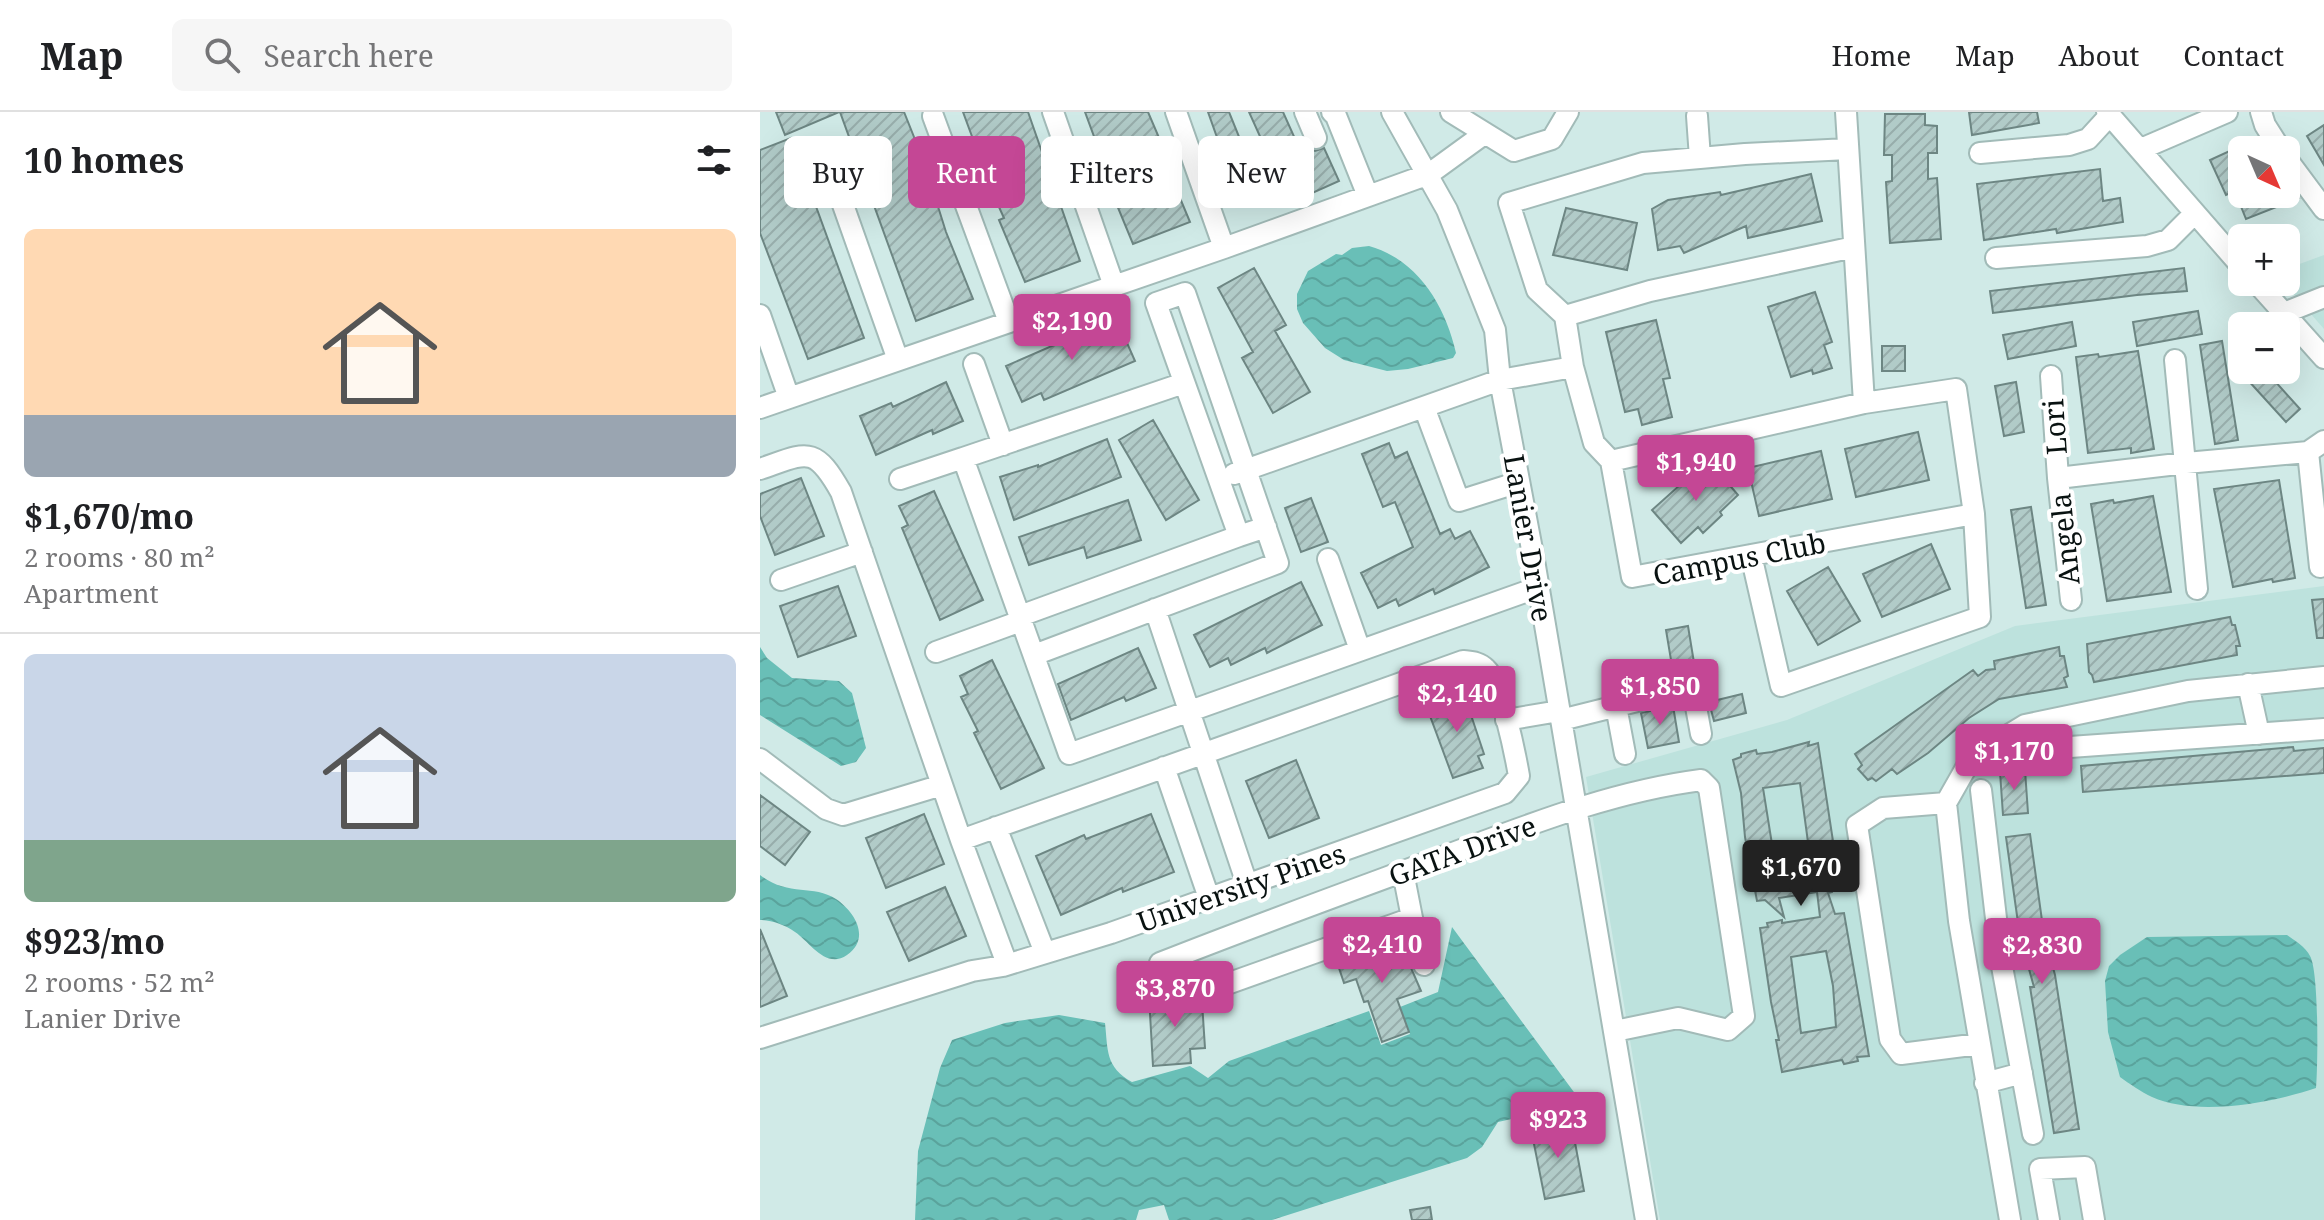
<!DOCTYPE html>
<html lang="en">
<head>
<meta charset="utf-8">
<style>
  body { margin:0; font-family:"Noto Serif",serif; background:#f6f6f6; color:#202124; height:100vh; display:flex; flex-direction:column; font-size:30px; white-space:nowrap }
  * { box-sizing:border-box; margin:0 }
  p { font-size:26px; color:#757577 }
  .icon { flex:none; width:44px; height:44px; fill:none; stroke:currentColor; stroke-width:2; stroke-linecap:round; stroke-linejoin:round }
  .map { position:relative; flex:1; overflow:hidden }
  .drawer { display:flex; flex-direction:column; background:#fff; width:760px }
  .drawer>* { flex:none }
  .guide { position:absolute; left:24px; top:24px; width:760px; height:72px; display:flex; gap:16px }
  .needle { width:52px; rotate:136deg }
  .fabs { position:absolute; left:1468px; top:24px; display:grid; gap:16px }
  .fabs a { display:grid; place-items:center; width:72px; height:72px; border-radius:12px; background:#fff; box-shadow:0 8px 32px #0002; font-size:40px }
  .price { position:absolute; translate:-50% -68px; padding:0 18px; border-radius:8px; background:#c44795; color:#fff; font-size:26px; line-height:52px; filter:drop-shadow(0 2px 4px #0008) }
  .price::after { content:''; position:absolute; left:50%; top:48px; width:24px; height:18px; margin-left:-12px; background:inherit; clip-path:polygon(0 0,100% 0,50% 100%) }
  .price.current { background:#222; color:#fff }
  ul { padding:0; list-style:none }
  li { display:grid; align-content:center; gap:16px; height:424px; padding:0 24px }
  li+li { border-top:2px solid #e0e0e0 }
  li span { display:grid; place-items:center; height:248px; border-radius:12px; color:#555 }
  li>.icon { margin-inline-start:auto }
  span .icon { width:144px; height:144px; fill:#fffc; stroke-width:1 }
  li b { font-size:34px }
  h2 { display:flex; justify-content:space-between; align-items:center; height:96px; padding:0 24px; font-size:34px }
  .pill { padding:0 28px; border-radius:12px; background:#fff; box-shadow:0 8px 32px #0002; font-size:28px; line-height:72px }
  .pill.current { background:#c44795; color:#fff }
  header { display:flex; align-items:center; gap:48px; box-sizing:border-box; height:112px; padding:0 40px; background:#fff; border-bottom:2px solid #e0e0e0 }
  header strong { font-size:38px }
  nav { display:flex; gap:44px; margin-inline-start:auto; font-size:28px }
  .search { width:560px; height:72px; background:#f6f6f6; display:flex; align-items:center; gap:20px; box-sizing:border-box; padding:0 28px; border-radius:12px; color:#757577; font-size:30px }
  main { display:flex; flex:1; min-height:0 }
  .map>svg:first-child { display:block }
  .built { fill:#bde2dd }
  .water { fill:url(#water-waves) }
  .building { fill:url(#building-hatch); stroke:#6d8683; stroke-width:2; fill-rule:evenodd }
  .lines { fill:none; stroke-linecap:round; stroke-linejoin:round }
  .minor-casing { stroke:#a2bbb8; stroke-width:24 }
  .minor { stroke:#fff; stroke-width:20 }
  .labels { text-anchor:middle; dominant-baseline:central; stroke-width:8; stroke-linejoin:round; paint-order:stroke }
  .street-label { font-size:28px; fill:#091211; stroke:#fff }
</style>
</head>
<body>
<header>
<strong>Map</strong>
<div class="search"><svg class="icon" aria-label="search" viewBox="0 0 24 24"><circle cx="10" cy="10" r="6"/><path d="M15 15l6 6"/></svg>Search here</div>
<nav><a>Home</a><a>Map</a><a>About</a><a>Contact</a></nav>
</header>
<main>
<section class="drawer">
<h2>10 homes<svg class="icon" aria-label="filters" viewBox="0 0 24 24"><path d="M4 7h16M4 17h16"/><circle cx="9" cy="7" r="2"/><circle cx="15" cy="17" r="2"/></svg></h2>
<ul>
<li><span style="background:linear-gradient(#ffd9b3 75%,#9aa5b1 0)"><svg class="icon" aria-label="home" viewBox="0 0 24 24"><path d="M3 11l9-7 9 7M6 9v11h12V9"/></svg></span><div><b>$1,670/mo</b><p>2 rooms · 80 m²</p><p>Apartment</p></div></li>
<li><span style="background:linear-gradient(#c9d6e8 75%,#7fa58c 0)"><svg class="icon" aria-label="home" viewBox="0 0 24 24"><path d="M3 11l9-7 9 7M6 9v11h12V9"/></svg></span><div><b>$923/mo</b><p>2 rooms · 52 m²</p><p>Lanier Drive</p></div></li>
</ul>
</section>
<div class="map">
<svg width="1564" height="1108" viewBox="0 0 1564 1108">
  <defs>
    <pattern id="water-waves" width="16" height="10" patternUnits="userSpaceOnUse" patternTransform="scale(2)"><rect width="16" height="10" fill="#69bfb7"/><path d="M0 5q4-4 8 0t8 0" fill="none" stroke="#5aa39c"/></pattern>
    <pattern id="building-hatch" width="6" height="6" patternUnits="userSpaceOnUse" patternTransform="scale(2)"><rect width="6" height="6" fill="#b1cbc8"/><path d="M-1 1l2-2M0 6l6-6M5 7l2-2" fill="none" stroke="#97adab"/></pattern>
  </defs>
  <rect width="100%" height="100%" fill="#d0eae7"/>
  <path class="built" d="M1564,143V217L1523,170H1526V157Z
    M1564,474V1108H900L826,665L1027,608L1255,514Z"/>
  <path class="water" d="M609,134C658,148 685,193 696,241L693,246L648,257L627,259L584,248L565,236L543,211L537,197V182L548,159L576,142L582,143L592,136Z
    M0,535L7,546L32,566L79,569L92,581L106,636L96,650L81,654L0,603Z
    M0,763C28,785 53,772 76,787C95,800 111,826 87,843C66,858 50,830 35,820C25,813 12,808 0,808Z
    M692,815L822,991L738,1010L722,1035L707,1046L512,1108H409L404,1093L379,1098L376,1108H155L158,1039L180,956L192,928L245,911L299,903L345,911C348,938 345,955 372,970L430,954L448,966L469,949L609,899L621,933L650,922L640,895L678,880Z
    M1527,823C1534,828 1546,835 1550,844C1559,859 1558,954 1556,976C1512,991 1436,1005 1392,985C1381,980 1370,972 1360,965L1348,920L1345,869L1349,854L1360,843L1387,825Z"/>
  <path class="building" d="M16,0H79L25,23Z
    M80,0H144L164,50L186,120L213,187L156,209Z
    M203,0H268L320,149L265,170L239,108L244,106L214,40L217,38Z
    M325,0H388L406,42L402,43L430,110L373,132L347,69L350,68Z
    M448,0H469L503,84L481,93Z
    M489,0H523L540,38L547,35L555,39L564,36L579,69L530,91Z
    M1209,0H1277L1279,11L1212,23Z
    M1125,2H1165V13L1177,14V41H1168V67L1177,66L1181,127L1130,131L1126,70L1132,69V43H1124Z
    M1564,13V53L1547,24Z
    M31,26L104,226L48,247L0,121V38Z
    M1498,26L1506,38H1482V76L1466,83L1450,48Z
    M1340,57L1343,89L1360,86L1363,110L1297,121L1296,117L1224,128L1217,72Z
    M1051,62L1062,109L988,126L986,114L924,141L920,134L898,138L892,97L908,88L960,80L961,83Z
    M1476,82H1537L1539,86L1486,107Z
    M806,96L877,111L867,158L793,143Z
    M494,156L526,213L515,219L550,280L513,301L482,246L493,240L458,176Z
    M1424,156L1427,179L1377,183L1233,201L1230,179Z
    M1055,180L1072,230L1064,233L1072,256L1053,262L1052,258L1031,265L1008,195Z
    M1438,199L1442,222L1377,234L1373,210Z
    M356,206L375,249L284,288L281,281L262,290L246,254Z
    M896,208L910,266L903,267L912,305L882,313L878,297L865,300L846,220Z
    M1312,210L1316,234L1248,247L1243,223Z
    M1462,229L1478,328L1455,332L1440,233Z
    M1122,234H1145V259H1122Z
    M1378,239L1394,337L1371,341V336L1328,341L1316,245L1338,242L1339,245Z
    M1495,258H1505L1540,297L1526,310L1486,266Z
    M186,270L203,309L173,322L172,318L116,343L100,304L131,291L133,295Z
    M1256,270L1264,320L1244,324L1235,274Z
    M393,308L439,388L406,408L359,328Z
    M1158,320L1169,368L1096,385L1085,337Z
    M347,327L361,365L254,408L240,365L278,353V355Z
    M629,331L635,346L647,340L680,422L690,417L695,427L710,419L729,455L675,482L673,477L639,494L636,487L618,496L601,461L653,435L635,390L623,395L602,342Z
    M1061,339L1072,387L999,404L988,356Z
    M948,348L978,383L960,400L962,403L943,421L938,415L921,431L892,398Z
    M41,366L64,424L15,443L0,404V382Z
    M1519,368L1535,466L1513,470L1512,467L1473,475L1454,377Z
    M174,379L223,488L180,508L142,416L148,413L139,394Z
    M1393,384L1411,480L1347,489L1331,392L1353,388L1354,391Z
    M551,386L568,430L541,440L525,396Z
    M368,388L381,428L327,446L324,435L269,453L259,425Z
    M1271,395L1286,493L1266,496L1251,398Z
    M1171,432L1190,477L1122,505L1103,462Z
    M1068,455L1100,509L1058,533L1027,479Z
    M541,470L562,513L507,541L505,536L471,553L468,546L450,555L434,523Z
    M78,474L96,524L38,545L20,494Z
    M1564,487V526H1557L1552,488Z
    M1470,505L1472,513H1475L1480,534H1476L1477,543L1334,570L1332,563L1329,560L1327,532Z
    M928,514L936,563L914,566L906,518Z
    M1299,535L1300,544H1304L1308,564L1304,566L1307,575L1239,587L1209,606L1168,641L1137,662L1132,657L1116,669L1112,666L1108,668L1098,657L1102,653L1095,642L1213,558L1218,564L1226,558L1235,557L1234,549Z
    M378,536L396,576L366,589L364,585L311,608L298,572Z
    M232,548L284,656L241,677L214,621L218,619L201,585L208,582L200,564Z
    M703,579L724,642L718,644L723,656L693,666L666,593Z
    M982,582L986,601L954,609L949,590Z
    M913,594L919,630L888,636L881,601Z
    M1049,630L1048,634L1058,631L1080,775L1072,776V780L1068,781L1075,802L1084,801L1109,944L1097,945L1098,949L1084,952L1082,948L1022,960L1016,928H1019L1011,890L1000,816L1008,815L1007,811L1022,808V811L1060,805L1057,780L1019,786L1024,805L1005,788L997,789L985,725L981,681L973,648L981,645V642L996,638L997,642L1012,640ZM1040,671L1050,745L1015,751L1003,676ZM1066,839L1073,874L1076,915L1041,921L1031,845Z
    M1533,635L1534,639L1564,636V661L1323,680L1321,654Z
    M536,648L559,706L509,726L486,669Z
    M1265,658L1268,701L1243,703L1240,660Z
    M0,683L50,720L25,753L0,734Z
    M164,702L184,752L126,776L106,726Z
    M391,702L414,760L363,780L362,776L301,803L276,744L324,723L326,727Z
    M1270,722L1284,823L1295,863L1319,1017L1294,1021L1270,875H1274L1260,825L1246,725Z
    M185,775L206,824L149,849L127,800Z
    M0,817L27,884L0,895Z
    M645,831L651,856L661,879L637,887L649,920L622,930L608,889L604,890L596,867L584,871L576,847L610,835L613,842Z
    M404,883L442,890L445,936L430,937L431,951L393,954L389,884Z
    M811,1009L824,1079L785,1087L771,1017Z
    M670,1095L672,1108H652L650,1098Z"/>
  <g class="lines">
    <defs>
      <path id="minor" d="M293,0L354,174
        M416,0L464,136
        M545,0L556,26
        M572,0L576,4L608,84
        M632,0L687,98L735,218L740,268L774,448L886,1108
        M691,0L754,39L792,27L808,0
        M1086,0L1104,291L1196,277L1214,402L872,465L851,349L834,331L813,255L805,204L777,178L749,91L883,51L985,42L1088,37
        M1347,0L1482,155
        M1501,0L1505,13L1521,38
        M173,4L249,210
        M937,4L940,46
        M1381,37L1467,0
        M1220,41L1309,33L1328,27L1350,3
        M65,42L138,248
        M1526,46L1564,97
        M1236,146L1387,134L1408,128L1434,102
        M1496,170L1564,246
        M1524,201L1564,185
        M0,203L29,286
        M805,204L890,179L1094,135
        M1415,248L1437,477
        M214,252L243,333
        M1291,264L1298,366L1311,488
        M664,295L699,389L759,370
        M0,296L464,136L669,62L724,22
        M1548,340L1560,455
        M203,346L424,271
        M851,349L1104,291
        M0,357C47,341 54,332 81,380L201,728L703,549C712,550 719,550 726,557C741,571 755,641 759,664L745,681L351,821L243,854L212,859L0,926
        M474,362L740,268L813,255
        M1298,366L1426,351L1548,340L1564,329
        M140,367L203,346L309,642L779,475
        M991,443L1021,574L1220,505L1214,402
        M568,447L600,538
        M21,468L102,440
        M395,497L487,772
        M260,504L479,424
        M176,540L261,509
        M274,543L518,451C487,361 456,271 425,181L396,191L479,424L506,415
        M1488,572L1499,622
        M856,594L865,642
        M746,608L799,599
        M801,608L921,578L934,584L941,622
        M1278,611L1289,627L1310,635L1564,617
        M0,647L66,697L83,703L182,673
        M404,655L449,786
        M1221,678L1241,849L1273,1022
        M1186,691L1123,696L1097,713L1130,927L1141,942L1219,932
        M236,715L285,841
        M201,728L247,852
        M643,760L652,806L450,878L404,870L400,851C491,815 582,782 674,748C761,716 848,680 941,668L949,676L984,904L968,918L918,906L855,919
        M652,806L664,853
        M1225,971L1262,961
        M1250,1108L1199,809L1186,691L1207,654L1232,633L1265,613L1428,579L1564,565
        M1289,1108L1280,1057L1325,1055L1334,1108"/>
    </defs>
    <use href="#minor" class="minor-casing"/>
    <use href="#minor" class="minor"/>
  </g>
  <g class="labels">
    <g class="street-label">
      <text transform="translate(1294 315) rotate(-94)">Lori</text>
      <text transform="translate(769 426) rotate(80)">Lanier Drive</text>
      <text transform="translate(1304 427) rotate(-96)">Angela</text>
      <text transform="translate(979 446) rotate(-11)">Campus Club</text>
      <text transform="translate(702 738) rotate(-20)">GATA Drive</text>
      <text transform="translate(481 775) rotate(-19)">University Pines</text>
    </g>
  </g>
</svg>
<div class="fabs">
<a><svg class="needle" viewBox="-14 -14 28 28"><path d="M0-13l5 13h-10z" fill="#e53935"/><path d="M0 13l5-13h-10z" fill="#757577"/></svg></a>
<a>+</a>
<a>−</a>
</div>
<b class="price" style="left:312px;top:250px">$2,190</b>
<b class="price" style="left:936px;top:391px">$1,940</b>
<b class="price" style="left:900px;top:615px">$1,850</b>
<b class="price" style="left:697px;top:622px">$2,140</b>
<b class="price" style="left:1254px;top:680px">$1,170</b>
<b class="price current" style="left:1041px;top:796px">$1,670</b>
<b class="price" style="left:622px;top:873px">$2,410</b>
<b class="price" style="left:1282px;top:874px">$2,830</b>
<b class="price" style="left:415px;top:917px">$3,870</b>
<b class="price" style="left:798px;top:1048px">$923</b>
<div class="guide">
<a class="pill">Buy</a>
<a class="pill current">Rent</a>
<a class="pill">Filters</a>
<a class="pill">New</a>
</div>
</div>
</main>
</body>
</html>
